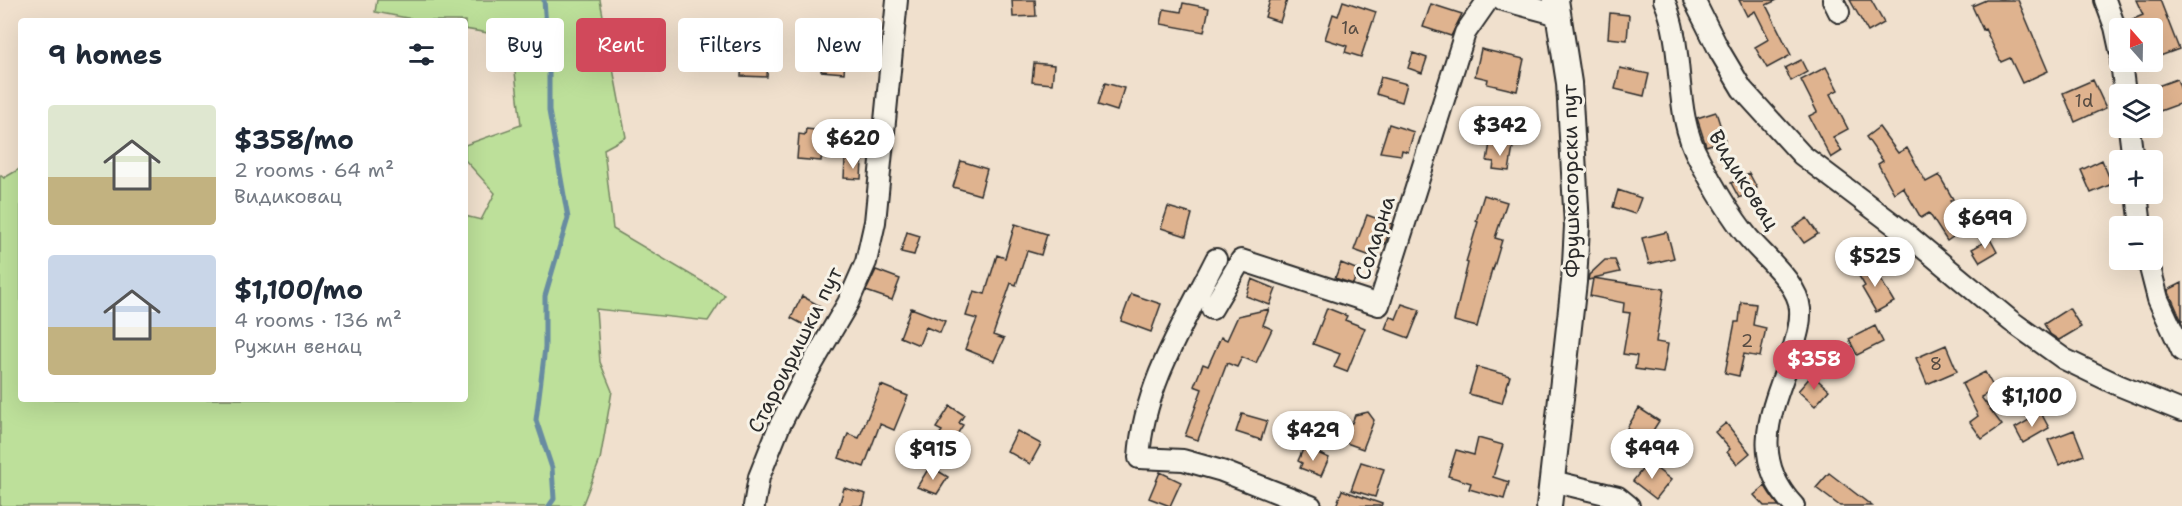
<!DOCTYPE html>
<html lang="en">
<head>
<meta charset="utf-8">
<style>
  body { margin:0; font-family:"Shantell Sans",sans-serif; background:#f6f6f7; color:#1f2937; height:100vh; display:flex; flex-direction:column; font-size:22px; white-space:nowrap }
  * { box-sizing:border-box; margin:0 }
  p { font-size:20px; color:#747a83 }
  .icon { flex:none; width:33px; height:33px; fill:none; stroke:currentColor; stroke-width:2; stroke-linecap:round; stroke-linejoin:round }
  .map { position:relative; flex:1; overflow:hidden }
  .details { position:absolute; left:18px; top:18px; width:450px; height:384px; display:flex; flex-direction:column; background:#fff; border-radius:6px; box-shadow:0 6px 24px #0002 }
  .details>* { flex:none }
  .hud { position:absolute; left:486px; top:18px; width:570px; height:54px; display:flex; gap:12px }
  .needle { width:39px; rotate:340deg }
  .tools { position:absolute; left:2109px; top:18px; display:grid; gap:12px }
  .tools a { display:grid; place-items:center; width:54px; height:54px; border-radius:6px; background:#fff; box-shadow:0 6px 24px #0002; font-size:30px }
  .price { position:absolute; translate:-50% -51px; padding:0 14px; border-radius:21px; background:#fff; color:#222; font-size:20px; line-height:39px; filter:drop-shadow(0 2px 3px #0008) }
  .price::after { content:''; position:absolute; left:50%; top:36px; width:18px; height:14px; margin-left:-9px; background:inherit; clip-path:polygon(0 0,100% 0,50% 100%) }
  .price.active { background:#d1495b; color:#fff }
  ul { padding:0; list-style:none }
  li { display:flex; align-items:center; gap:18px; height:150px; padding:0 30px }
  li span { display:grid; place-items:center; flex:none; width:168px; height:120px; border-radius:6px; color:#555 }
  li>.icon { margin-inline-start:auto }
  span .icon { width:72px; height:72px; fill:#fffc; stroke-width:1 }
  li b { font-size:26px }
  h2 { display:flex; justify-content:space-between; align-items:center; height:72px; padding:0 30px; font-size:26px }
  .chip { padding:0 21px; border-radius:6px; background:#fff; box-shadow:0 6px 24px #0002; font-size:21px; line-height:54px }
  .chip.active { background:#d1495b; color:#fff }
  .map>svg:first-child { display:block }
  .green { fill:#bde09a; stroke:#748662; stroke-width:1.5 }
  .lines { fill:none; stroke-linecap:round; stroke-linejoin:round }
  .stream { stroke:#688ca1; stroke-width:5 }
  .building { fill:#dfb38f; stroke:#2b2b2b; stroke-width:1.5 }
  .minor-casing { stroke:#2b2b2b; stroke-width:24 }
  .tertiary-casing { stroke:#2b2b2b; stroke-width:28 }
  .minor { stroke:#f7f3e8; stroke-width:20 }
  .tertiary { stroke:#f7f3e8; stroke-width:24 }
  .labels { text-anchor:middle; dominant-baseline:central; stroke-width:6; stroke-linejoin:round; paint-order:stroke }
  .number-label { font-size:18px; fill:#584d44 }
  .street-label { font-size:21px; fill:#2b2b2b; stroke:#f7f3e8 }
</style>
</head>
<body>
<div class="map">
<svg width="2182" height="506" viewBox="0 0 2182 506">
  <rect width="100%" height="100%" fill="#f0e0cd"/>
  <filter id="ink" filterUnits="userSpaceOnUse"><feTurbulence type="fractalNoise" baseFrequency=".0167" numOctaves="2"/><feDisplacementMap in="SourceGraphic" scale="12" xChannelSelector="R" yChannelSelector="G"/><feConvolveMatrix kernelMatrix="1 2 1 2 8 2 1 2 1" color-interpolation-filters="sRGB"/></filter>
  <g filter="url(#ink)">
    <path class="green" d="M377,0H600L626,137L604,149L613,229L725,295L708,321L596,309L600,362L612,391L600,460L582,506H0V175L4,178L21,168V399H465V216L481,220L495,193L465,160V145L521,125L511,37L465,29V21H423L375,12Z"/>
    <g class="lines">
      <path class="stream" d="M544,0L549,65V111L568,218L545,296V348L536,420L552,468L554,499L549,506"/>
    </g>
    <path class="building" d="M1012,0H1035L1036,16L1013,17Z
      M1270,0H1287L1280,22L1265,17Z
      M1739,0H1777L1766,5L1791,55L1767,68L1755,47L1769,39L1755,11L1747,16Z
      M1850,0H1871L1884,23L1868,32Z
      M1986,0H2018L2048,71L2022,83L2010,58L2001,62L1985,29L1983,30L1972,6Z
      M2136,0H2160L2179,49L2152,59V28H2128L2126,22L2143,15Z
      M1343,1L1376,12L1361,57L1345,52L1347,46L1325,39L1333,14L1338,16Z
      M1183,3L1209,8L1204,32L1161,24L1164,9L1181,12Z
      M1431,4L1462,14L1451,36L1423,27Z
      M1610,13L1629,15L1627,40L1608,38Z
      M744,38L769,39L767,77L741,76Z
      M824,48L846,50L844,73L821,71Z
      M1481,49L1524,59L1517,91L1487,84L1488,79L1475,76Z
      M1413,53L1427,58L1422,73L1408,68Z
      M1801,60L1807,72L1791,81L1785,68Z
      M1034,63L1054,65L1052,84L1032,82Z
      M1826,67L1838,90L1830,94L1848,129L1833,137L1842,151L1831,158L1809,116L1817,112L1801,80Z
      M1620,68L1649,74L1644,96L1615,89Z
      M1381,77L1407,84L1402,102L1376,94Z
      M2177,79L2182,93V103L2160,111L2152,88Z
      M2093,80L2106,108L2075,122L2063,93Z
      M1105,83L1124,88L1117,111L1098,105Z
      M1716,112L1725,140L1706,146L1697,118Z
      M1389,124L1414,132L1408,152L1402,150L1401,155L1380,152Z
      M1879,127L1898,153L1907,148L1926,182L1939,175L1953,199L1950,201L1967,227L1947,241L1929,213L1921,218L1903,187L1894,193L1878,164L1883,161L1866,137Z
      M806,129L824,131L821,161L797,159L799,134L805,135Z
      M1490,143L1513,147L1509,171L1493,169L1494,162L1487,161Z
      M845,160L862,161L861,179L844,178Z
      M2102,160L2112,184L2091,193L2081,170Z
      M961,161L987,169L980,195L953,187Z
      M1749,173L1757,188L1739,198L1731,183Z
      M1618,190L1641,198L1635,214L1613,207Z
      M1484,195L1507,202L1495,238L1502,240L1493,270L1492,269L1477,327L1454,321L1468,263L1466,262L1478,222L1476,221Z
      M1168,207L1192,214L1186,236L1161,228Z
      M1367,215L1392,224L1385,244L1382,243L1376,258L1354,250Z
      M1807,218L1818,234L1804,243L1793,228Z
      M1015,224L1047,234L1041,255L1027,251L1016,285L1011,283L993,335L1004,339L994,361L965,349L977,319L966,316L974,291L985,294L997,255L1005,258Z
      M907,232L920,236L914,255L901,252Z
      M1667,232L1674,258L1649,264L1642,238Z
      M1990,239L1997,252L1980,262L1972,249Z
      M1605,260H1615L1620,272L1593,278L1664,289L1656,342L1668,344L1663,373L1635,369L1637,356L1623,354L1630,313L1623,312L1624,303L1590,296L1593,279L1588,280L1589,275Z
      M1341,263L1358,270L1353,284L1335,278Z
      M1871,263L1894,302L1876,312L1862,288L1865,286L1856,271Z
      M876,270L900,279L892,300L866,291Z
      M1252,279L1276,289L1270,305L1246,296Z
      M2182,283V322L2168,290Z
      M1131,294L1161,304L1151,332L1121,321Z
      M802,296L820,306L808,327L791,318Z
      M1741,302L1756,304L1753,325L1766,328L1760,357L1744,354L1739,376L1725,373L1735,322H1739Z
      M1402,304L1420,310L1409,338L1385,329L1390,316L1396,319Z
      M911,308L945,321L940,333L926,327L919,345L900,337Z
      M1327,308L1347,316L1345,320L1365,328L1347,372L1334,367L1340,354L1313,344Z
      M2069,308L2081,327L2059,340L2050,334L2044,324Z
      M1269,309L1263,325L1272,329L1256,363L1242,357L1237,367L1227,363L1198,440L1185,436L1202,389L1194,386L1203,364L1208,366L1221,337L1227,340L1238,316Z
      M1875,326L1883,342L1857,355L1849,339Z
      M1946,345L1957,371L1927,384L1916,358Z
      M1477,367L1510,376L1502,403L1469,394Z
      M1985,372L1995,390L1981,397L2002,425L1982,439L1970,422L1978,416L1962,384Z
      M1812,375L1829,390L1815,406L1798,391Z
      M881,385L908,396L894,430L880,424L864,467L839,458L848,434L859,438Z
      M950,406L964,415L959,423L963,425L951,444L938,436L942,431L936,428Z
      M1639,408L1659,421L1647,440L1627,428Z
      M1368,412L1374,420L1363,449L1341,441L1348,421L1352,423L1355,415Z
      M2041,413L2049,428L2023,443L2015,428Z
      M1242,414L1267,421L1261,440L1236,432Z
      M1726,423L1750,453L1737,464L1727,452L1730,449L1715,432Z
      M2074,430L2084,455L2059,465L2048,440Z
      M1017,431L1041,444L1030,464L1007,451Z
      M1478,438L1503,445L1493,477L1509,482L1504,499L1469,489L1471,483L1448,476L1456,450L1474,455Z
      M1304,447L1329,458L1321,476L1300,468L1302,463L1298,461Z
      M1361,462L1384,469L1375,497L1351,490Z
      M1648,462L1671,480L1656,499L1633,481Z
      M930,466L948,477L937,494L917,487Z
      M1160,472L1181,482L1170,506L1149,498Z
      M1829,473L1872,506H1840L1816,488Z
      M1765,486L1770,494L1779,506H1764L1754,495Z
      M844,488L866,494L863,506H839Z
      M1342,490L1382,504L1381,506H1336Z"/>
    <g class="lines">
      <defs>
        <path id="minor" d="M1503,0L1559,15
          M1664,0C1686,50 1672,111 1699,159C1711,182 1731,216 1747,236C1763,256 1798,282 1800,309C1801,325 1796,338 1792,353C1773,408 1747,456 1794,506
          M1694,0L1720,52L1742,89L1802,155L1904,232L2011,321L2064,359L2118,385L2182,411
          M1833,0L1839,12
          M2105,0L2115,27L2120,50
          M2121,62L2125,94
          M2129,128L2133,160
          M2137,194L2141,226
          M1216,259C1185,321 1143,387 1139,458L1183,460L1222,471L1311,506
          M2148,260L2158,299L2182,351
          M1212,309L1241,260L1379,305L1465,33L1488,0
          M1552,481L1618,497L1629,506
          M754,506L759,477L779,427L803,380L848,303L866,262L875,222L897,0"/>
        <path id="tertiary" d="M1549,506L1574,282L1577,226L1569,83L1556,0"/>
      </defs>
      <use href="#minor" class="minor-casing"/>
      <use href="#tertiary" class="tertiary-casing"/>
      <use href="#minor" class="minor"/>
      <use href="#tertiary" class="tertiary"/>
    </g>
  </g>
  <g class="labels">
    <g class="number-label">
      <text x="1350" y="28">1a</text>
      <text x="2084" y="101">1d</text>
      <text x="1747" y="341">2</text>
      <text x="1936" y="364">8</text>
    </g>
    <g class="street-label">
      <text transform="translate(1744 180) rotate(58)">Видиковац</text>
      <text transform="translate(1571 181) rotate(-91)">Фрушкогорски пут</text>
      <text transform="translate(1375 238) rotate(-72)">Соларна</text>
      <text transform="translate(795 350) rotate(-63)">Староиришки пут</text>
    </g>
  </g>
</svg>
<div class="tools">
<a><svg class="needle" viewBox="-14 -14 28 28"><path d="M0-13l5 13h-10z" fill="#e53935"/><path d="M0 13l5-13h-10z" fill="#747a83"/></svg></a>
<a><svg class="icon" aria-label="layers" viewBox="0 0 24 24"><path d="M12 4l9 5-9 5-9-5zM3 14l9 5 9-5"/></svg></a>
<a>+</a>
<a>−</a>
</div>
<b class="price" style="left:1500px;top:157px">$342</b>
<b class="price" style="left:853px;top:170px">$620</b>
<b class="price" style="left:1985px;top:250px">$699</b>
<b class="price" style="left:1875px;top:288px">$525</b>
<b class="price active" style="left:1814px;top:391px">$358</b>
<b class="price" style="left:2032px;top:428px">$1,100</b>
<b class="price" style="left:1313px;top:462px">$429</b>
<b class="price" style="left:1652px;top:480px">$494</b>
<b class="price" style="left:933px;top:481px">$915</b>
<div class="hud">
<a class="chip">Buy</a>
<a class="chip active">Rent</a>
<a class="chip">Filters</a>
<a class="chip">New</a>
</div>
<section class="details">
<h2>9 homes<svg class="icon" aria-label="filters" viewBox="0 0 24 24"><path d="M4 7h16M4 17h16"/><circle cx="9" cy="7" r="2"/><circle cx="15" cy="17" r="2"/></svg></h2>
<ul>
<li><span style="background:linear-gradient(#dfe7d0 60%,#c2b280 0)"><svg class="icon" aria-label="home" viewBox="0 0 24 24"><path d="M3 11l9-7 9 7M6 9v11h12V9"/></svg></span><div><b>$358/mo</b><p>2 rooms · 64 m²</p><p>Видиковац</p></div></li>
<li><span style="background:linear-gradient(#c9d6e8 60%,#c2b280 0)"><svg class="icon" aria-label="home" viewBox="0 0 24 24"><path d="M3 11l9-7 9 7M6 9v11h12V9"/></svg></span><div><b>$1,100/mo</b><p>4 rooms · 136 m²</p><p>Ружин венац</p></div></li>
</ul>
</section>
</div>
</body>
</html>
